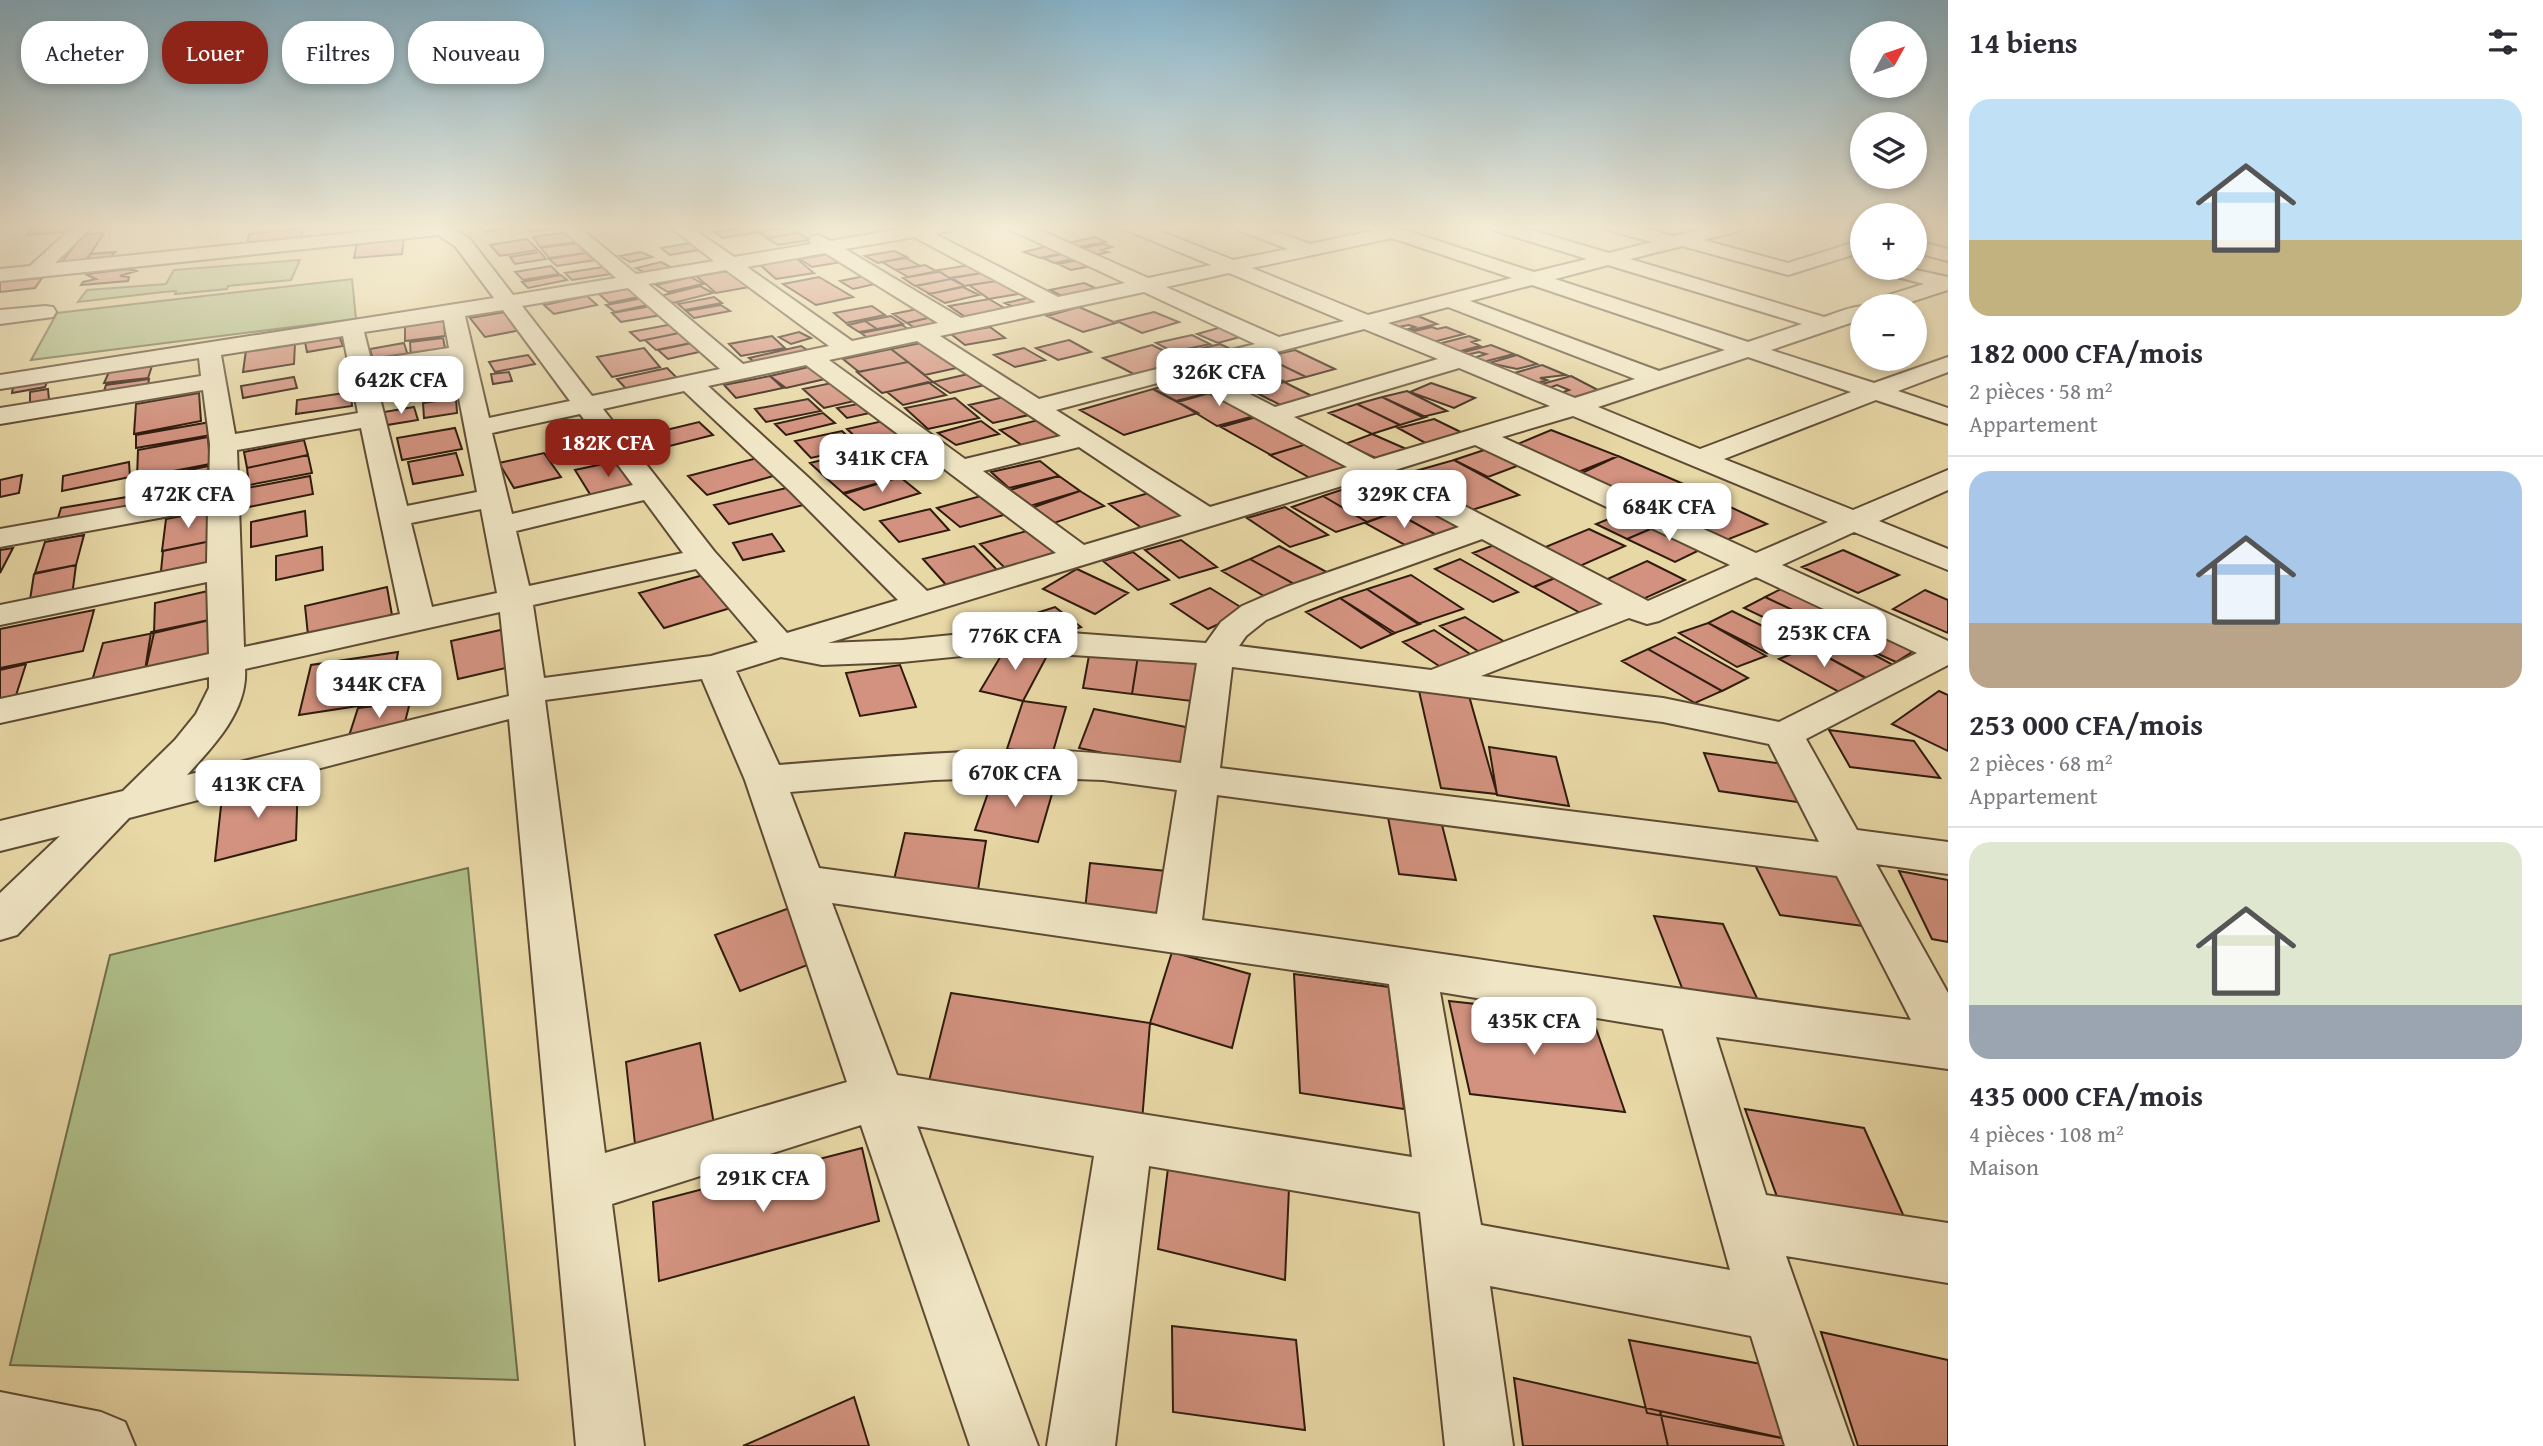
<!DOCTYPE html>
<html lang="fr">
<head>
<meta charset="utf-8">
<style>
  body { margin:0; font-family:"Gentium Book Plus",serif; background:#f7f7f7; color:#2b2b33; height:100vh; display:flex; flex-direction:column; font-size:26px; white-space:nowrap }
  * { box-sizing:border-box; margin:0 }
  p { font-size:23px; color:#7c7c81 }
  .icon { flex:none; width:38px; height:38px; fill:none; stroke:currentColor; stroke-width:2; stroke-linecap:round; stroke-linejoin:round }
  .map { position:relative; flex:1; overflow:hidden }
  .details { display:flex; flex-direction:column; background:#fff; width:595px }
  .details>* { flex:none }
  .banner { position:absolute; left:21px; top:21px; width:665px; height:63px; display:flex; gap:14px }
  .needle { width:46px; rotate:50deg }
  .buttons { position:absolute; left:1850px; top:21px; display:grid; gap:14px }
  .buttons a { display:grid; place-items:center; width:77px; height:77px; border-radius:50%; background:#fff; box-shadow:0 4px 10px #0003; font-size:35px }
  .price { position:absolute; translate:-50% -60px; padding:0 16px; border-radius:14px; background:#fff; color:#222; font-size:23px; line-height:46px; filter:drop-shadow(0 2px 4px #0008) }
  .price::after { content:''; position:absolute; left:50%; top:42px; width:21px; height:16px; margin-left:-10px; background:inherit; clip-path:polygon(0 0,100% 0,50% 100%) }
  .price.active { background:#8f2418; color:#fff }
  ul { padding:0; list-style:none }
  li { display:grid; align-content:center; gap:14px; height:371px; padding:0 21px }
  li+li { border-top:2px solid #e1e1e2 }
  li span { display:grid; place-items:center; height:217px; border-radius:21px; color:#555 }
  li>.icon { margin-inline-start:auto }
  span .icon { width:126px; height:126px; fill:#fffc; stroke-width:1 }
  li b { font-size:30px }
  h2 { display:flex; justify-content:space-between; align-items:center; height:84px; padding:0 21px; font-size:30px }
  .pill { padding:0 24px; border-radius:28px; background:#fff; box-shadow:0 4px 10px #0003; font-size:24px; line-height:63px }
  .pill.active { background:#8f2418; color:#fff }
  main { display:flex; flex:1; min-height:0 }
  .map>svg:first-child { display:block }
  .green { fill:#b0c08a; stroke:#706e4c; stroke-width:2 }
  .building { fill:#d2927f; stroke:#301c0e; stroke-width:2 }
  .lines { fill:none; stroke-linecap:round; stroke-linejoin:round }
  .minor-casing { stroke:#5e4b34; stroke-width:4 }
  .minor { fill:#f0e6c5; fill-rule:evenodd }
</style>
</head>
<body>
<main>
<div class="map">
<svg width="1948" height="1446" viewBox="0 0 1948 1446">
  <rect width="100%" height="100%" fill="#e8d8a6"/>
  <filter id="stains"><feTurbulence type="fractalNoise" baseFrequency=".00286" numOctaves="4"/><feColorMatrix values="0 0 0 0 .2 0 0 0 0 .09 0 0 0 0 .02 0 0 0 .5 -.17"/></filter>
  <radialGradient id="worn" r=".72"><stop offset=".6" stop-color="#630" stop-opacity="0"/><stop offset="1" stop-color="#630" stop-opacity=".3"/></radialGradient>
  <path class="green" d="M300,260L291,280L228,286L227,289L175,294L176,291L163,292L78,302L87,290L166,284L174,270Z
    M352,279L356,319L31,360L57,313Z
    M468,868L518,1380L10,1365L110,955Z"/>
  <path class="building" d="M80,226L76,231L27,235L33,228Z
    M478,226H517L518,227L485,232Z
    M522,226H566L530,232Z
    M750,226L760,232L723,238L714,232Z
    M750,226H787L790,227L760,232Z
    M790,227L799,233L768,238L759,232Z
    M302,228V237L247,243L249,234Z
    M571,232L579,242L540,247L533,237Z
    M104,233L86,261L61,263L83,235Z
    M799,233L810,240L778,245L767,238Z
    M1095,237L1106,242L1079,247L1068,243Z
    M404,238L402,254L354,258L357,243Z
    M527,239L538,250L500,256L490,245Z
    M696,242L705,249L670,255L661,248Z
    M577,243L586,253L549,258L541,248Z
    M1103,244L1112,247L1102,250L1108,252L1096,255L1082,248Z
    M1048,246L1065,253L1040,258L1024,252Z
    M894,251L907,257L878,263L865,256Z
    M115,252L109,259L86,261L90,254Z
    M540,252L546,259L515,264L510,257Z
    M641,252L652,257L630,262L620,256Z
    M586,253L595,260L557,266L549,259Z
    M835,253L848,261L812,267L800,259Z
    M1063,254L1074,259L1054,263L1043,258Z
    M796,258L814,273L776,279L759,264Z
    M906,258L920,266L896,270L882,262Z
    M1078,260L1091,266L1071,270L1058,264Z
    M661,262L676,270L651,276L636,268Z
    M977,264L989,272L949,278L938,270Z
    M925,265L938,272L908,277L896,270Z
    M551,266L559,274L523,280L515,272Z
    M603,267L611,274L572,280L565,273Z
    M129,269L136,271L120,276L129,277L128,281L81,285L83,282L96,279L87,275L94,273Z
    M734,270L755,286L716,293L696,276Z
    M938,271L951,279L915,286L903,278Z
    M989,272L1003,280L965,286L952,278Z
    M561,275L567,280L528,288L522,282Z
    M870,275L884,282L853,289L840,281Z
    M691,277L703,284L668,292L656,285Z
    M819,277L853,297L816,305L783,284Z
    M42,278L35,288L0,292V282Z
    M951,279L965,286L930,294L916,286Z
    M1003,280L1024,293L989,299L969,285Z
    M1084,283L1102,291L1068,299L1050,290Z
    M700,286L713,293L673,303L660,296Z
    M637,287L648,295L609,303L599,294Z
    M963,287L979,295L945,303L929,294Z
    M587,296L597,305L554,314L544,305Z
    M1037,296L1052,303L1020,310L1005,303Z
    M714,297L722,303L685,310L678,304Z
    M643,298L652,304L615,312L606,305Z
    M989,299L1011,312L970,320L949,306Z
    M657,305L667,314L621,322L612,313Z
    M721,305L730,311L694,318L686,311Z
    M872,306L885,315L846,323L834,313Z
    M1079,307L1116,323L1083,332L1047,316Z
    M922,308L936,316L907,323L893,314Z
    M505,312L521,330L485,337L470,318Z
    M1154,312L1179,322L1142,333L1117,321Z
    M891,316L903,324L877,329L865,321Z
    M936,316L950,324L920,331L907,323Z
    M1418,316L1437,324L1408,331L1405,330L1415,327L1409,325L1398,327L1388,323Z
    M444,320L445,336L405,341V325Z
    M865,321L877,329L859,332L848,325Z
    M673,324L684,332L640,341L630,332Z
    M902,325L913,332L872,341L861,333Z
    M1229,325L1251,334L1218,343L1197,334Z
    M990,327L1005,338L965,345L951,334Z
    M1432,327L1437,329L1446,327L1464,334L1433,342L1410,332Z
    M684,332L696,342L656,350L645,340Z
    M799,332L811,338L791,344L779,337Z
    M1192,335L1210,344L1173,352L1156,343Z
    M339,336L343,346L307,352L305,342Z
    M772,336L785,348L741,356L729,344Z
    M1469,336L1479,340L1472,342L1480,346L1457,352L1438,344Z
    M443,338L446,353L411,358L410,342Z
    M1069,340L1091,352L1058,360L1036,348Z
    M697,342L708,350L668,359L658,350Z
    M926,342L961,367L925,375L891,349Z
    M295,343L294,364L243,372L246,350Z
    M404,343L409,359L374,365L370,349Z
    M1220,344L1237,352L1200,362L1182,353Z
    M1152,345L1193,365L1143,379L1103,358Z
    M1491,345L1514,354L1483,362L1473,358L1486,354L1479,352L1466,355L1460,353Z
    M801,346L812,353L759,365L749,358Z
    M644,348L660,367L612,377L597,357Z
    M1024,348L1045,360L1015,367L994,355Z
    M891,349L908,362L859,372L843,359Z
    M1295,350L1335,369L1306,377L1265,357Z
    M528,355L535,364L495,372L489,362Z
    M1517,355L1537,364L1517,369L1489,363Z
    M1265,357L1306,377L1285,382L1244,362Z
    M443,361L446,376L380,385L379,370Z
    M908,362L933,382L882,393L857,372Z
    M817,365L834,377L786,388L770,376Z
    M1249,365L1284,382L1254,391L1219,373Z
    M1542,365L1566,375L1540,378L1547,380L1535,384L1511,374Z
    M152,366L148,378L104,383L109,372Z
    M667,368L680,381L629,392L617,379Z
    M509,372L512,381L493,384L491,374Z
    M977,372L994,383L950,393L933,382Z
    M446,376L449,388L384,397L382,385Z
    M770,376L783,388L736,398L724,385Z
    M1571,376L1598,390L1569,399L1558,394L1569,390L1557,385L1546,389L1538,385Z
    M294,377L297,388L243,398L241,386Z
    M1195,378L1220,390L1178,402L1153,389Z
    M149,379L147,391L102,397L106,385Z
    M841,381L863,399L824,408L803,389Z
    M47,382L45,387L12,393L13,387Z
    M928,382L946,395L903,405L887,392Z
    M1284,382L1320,400L1288,409L1253,391Z
    M1431,383L1475,398L1454,408L1410,392Z
    M48,389L49,400L30,404V392Z
    M1153,389L1198,413L1124,435L1080,410Z
    M1220,390L1262,414L1217,426L1176,401Z
    M1407,391L1447,411L1422,417L1382,397Z
    M351,392L352,406L296,414L297,400Z
    M199,393L201,421L134,434L136,404Z
    M1013,395L1038,413L993,423L969,405Z
    M1382,397L1426,417L1400,425L1357,404Z
    M456,398L457,413L424,418L423,403Z
    M955,398L979,418L928,429L905,408Z
    M808,399L821,411L766,422L755,409Z
    M868,402L879,411L847,418L837,408Z
    M1357,404L1400,425L1372,434L1329,413Z
    M414,407L418,420L387,425L384,412Z
    M823,413L835,423L786,435L775,424Z
    M1267,414L1317,441L1271,455L1221,427Z
    M1046,418L1070,433L1023,446L1000,430Z
    M892,419L911,435L865,446L847,429Z
    M1434,419L1467,435L1429,445L1398,428Z
    M216,421L217,434L136,448V435Z
    M981,421L999,434L956,445L938,433Z
    M699,422L713,435L658,449L645,435Z
    M455,428L462,449L402,460L397,438Z
    M1551,430L1618,456L1580,474L1513,446Z
    M842,431L859,447L811,458L795,441Z
    M1372,434L1411,451L1384,462L1345,444Z
    M599,435L619,450L572,464L553,448Z
    M916,436L937,451L888,464L868,448Z
    M208,437L210,464L137,478L138,450Z
    M304,440L308,455L247,468L244,452Z
    M1317,441L1365,466L1317,482L1270,455Z
    M1490,448L1525,463L1488,477L1454,460Z
    M866,449L882,462L825,477L810,463Z
    M456,453L463,475L413,484L408,462Z
    M544,453L561,477L514,488L499,463Z
    M308,455L312,473L249,485L247,468Z
    M1618,456L1686,485L1646,502L1578,472Z
    M761,457L780,474L707,495L688,476Z
    M621,460L641,488L593,499L575,470Z
    M1454,460L1519,495L1472,510L1408,473Z
    M1040,461L1059,476L1009,488L991,472Z
    M129,462L130,477L62,491L63,476Z
    M882,462L900,477L843,493L825,477Z
    M208,466L211,481L145,496L143,480Z
    M22,475L19,493L0,497V480Z
    M310,476L313,494L249,507L247,488Z
    M1059,476L1080,491L1030,506L1010,490Z
    M900,477L920,493L864,510L844,494Z
    M1379,478L1425,502L1396,513L1350,487Z
    M211,481L213,498L148,511V494Z
    M799,485L815,502L729,524L714,505Z
    M1350,487L1395,512L1367,522L1323,496Z
    M1160,490L1195,515L1143,529L1109,504Z
    M1080,491L1104,506L1054,523L1031,508Z
    M988,494L1011,513L960,527L937,508Z
    M133,496L129,515L55,528L61,508Z
    M1323,496L1367,522L1336,532L1292,507Z
    M1715,500L1767,524L1724,541L1672,516Z
    M1425,502L1471,526L1442,538L1396,513Z
    M1285,507L1328,535L1290,547L1247,518Z
    M930,509L949,530L899,542L880,521Z
    M212,510L211,541L162,551L166,519Z
    M1631,510L1662,524L1627,539L1596,524Z
    M305,511L307,536L251,547V522Z
    M1395,512L1442,538L1412,549L1365,523Z
    M1662,524L1710,545L1675,562L1627,539Z
    M1589,529L1625,546L1580,566L1543,548Z
    M1030,530L1057,553L1005,568L980,544Z
    M772,534L784,551L743,560L733,543Z
    M84,535L76,565L35,573L45,542Z
    M1181,540L1217,567L1179,578L1145,550Z
    M211,541L210,571L160,581L163,551Z
    M1502,542L1562,575L1533,587L1473,553Z
    M974,546L1000,573L948,587L923,559Z
    M1279,546L1332,575L1303,589L1250,559Z
    M322,547L323,570L276,580V556Z
    M13,548L0,573V550Z
    M1843,550L1899,575L1858,593L1802,567Z
    M1133,552L1169,580L1138,590L1103,561Z
    M1250,559L1303,589L1274,602L1222,571Z
    M1460,559L1518,592L1493,602L1435,569Z
    M1647,561L1685,580L1641,600L1603,581Z
    M76,565L72,596L29,606L34,574Z
    M1077,569L1128,593L1095,614L1043,589Z
    M707,574L734,607L664,628L639,593Z
    M1411,575L1463,609L1418,624L1367,589Z
    M1562,575L1620,606L1591,619L1534,587Z
    M1789,585L1854,615L1831,628L1765,597Z
    M387,587L392,615L308,635L305,606Z
    M221,588L223,617L154,633L155,603Z
    M1210,588L1247,611L1208,629L1171,604Z
    M1367,589L1420,624L1392,634L1340,598Z
    M1925,590L1948,600V633L1893,609Z
    M1765,597L1831,628L1809,639L1744,608Z
    M1340,598L1395,633L1361,648L1306,612Z
    M1055,607L1081,627L1038,640L1015,620Z
    M94,610L83,651L0,668V629Z
    M1732,611L1791,640L1767,653L1708,623Z
    M223,617L220,660L144,677L151,632Z
    M1465,617L1516,649L1490,659L1440,626Z
    M1860,620L1920,647L1896,662L1837,635Z
    M1708,623L1766,656L1737,667L1679,633Z
    M505,629L514,666L458,679L451,641Z
    M1434,630L1479,660L1448,672L1403,642Z
    M154,633L144,677L90,688L103,643Z
    M1837,635L1897,667L1869,680L1809,647Z
    M1675,637L1748,678L1722,691L1648,649Z
    M1008,644L1049,652L1023,701L980,691Z
    M1809,647L1868,679L1839,692L1779,659Z
    M1648,649L1722,691L1695,703L1622,661Z
    M1090,650L1138,656L1132,694L1083,688Z
    M398,652L390,701L299,715L311,665Z
    M1138,656L1202,663L1200,702L1132,694Z
    M26,664L11,711L0,713V670Z
    M900,665L916,707L860,716L846,673Z
    M1419,691L1469,696L1497,794L1441,788Z
    M1939,691L1948,695V751L1892,724Z
    M1023,701L1066,707L1052,755L1007,749Z
    M410,702L403,730L348,739L358,708Z
    M1094,709L1191,728L1180,769L1079,748Z
    M1829,730L1914,741L1940,778L1850,767Z
    M1489,747L1556,757L1569,806L1497,795Z
    M1704,753L1798,766L1818,805L1719,791Z
    M994,776L1054,787L1038,842L975,830Z
    M298,779L296,840L215,861L222,797Z
    M1387,812L1440,817L1456,880L1399,874Z
    M905,833L986,841L977,896L892,888Z
    M1090,863L1166,871L1165,919L1085,910Z
    M1755,865L1857,878L1886,929L1780,915Z
    M1899,871L1948,880V942L1932,939Z
    M795,906L823,959L740,991L715,935Z
    M1654,916L1723,924L1761,1007L1686,998Z
    M1172,952L1250,974L1232,1048L1150,1023Z
    M1294,974L1389,987L1404,1109L1300,1093Z
    M951,993L1150,1023L1142,1121L928,1085Z
    M1449,1001L1592,1017L1625,1112L1470,1094Z
    M700,1043L715,1130L636,1153L626,1062Z
    M1745,1109L1864,1128L1914,1239L1784,1216Z
    M862,1148L879,1221L659,1281L653,1202Z
    M1169,1160L1289,1188L1285,1280L1158,1249Z
    M1172,1326L1296,1340L1305,1430L1173,1412Z
    M1821,1332L1948,1360V1446H1858Z
    M1629,1340L1772,1366L1797,1441L1647,1413Z
    M1514,1378L1660,1411L1668,1446H1523Z
    M854,1397L869,1446H743Z
    M1660,1411L1796,1441L1797,1446H1668Z"/>
  <g class="lines">
    <defs>
      <path id="minor" d="M74,226H93L55,263L420,226H449L469,238L513,295L616,278L559,226H578L636,274L714,261L669,226H689L734,257L811,244L809,241L811,237L818,235L831,241L900,229V226H956L953,230L935,234L1058,297L1125,283L1011,230L1008,226H1031L1148,278L1211,265L1126,230L1123,226H1147L1233,260L1288,249L1238,230L1235,226H1260L1310,244L1372,231L1366,226H1392L1534,272L1587,259L1493,230L1490,226H1517L1609,253L1652,242L1608,230L1605,226H1633L1674,236L1716,226H1745L1742,230L1703,240L1788,263L1862,240V252L1788,275L1682,246L1630,259L1824,317C1837,313 1851,306 1865,306H1862V319L1771,350L1874,383L1948,357V372L1898,391L1948,408V424L1876,400L1724,459L1853,510L1948,470V490L1879,521L1948,549V570L1854,532L1782,565L1948,641V665L1806,739L1857,830L1948,842V874L1876,864L1948,993V1069L1716,1037L1766,1195L1948,1223V1283L1786,1256L1853,1446H1785L1751,1336L1490,1286L1513,1446H1445L1420,1212L1149,1166L1115,1446H1047L1094,1156L917,1126L1038,1446H970L861,1125L612,1204L644,1446H576L509,719L129,818L17,935L0,940V893L60,836L0,851V821L123,791L175,740L196,714L209,688V677L0,723V699L209,654L207,582L0,625V605L207,563L208,509L0,547V529L209,492L210,444L203,390L0,424V408L201,376L199,358L0,389V375L494,298L455,246L438,235L0,281V269L30,266ZM914,237L1036,302L961,318L845,249ZM1392,238L1512,278L1368,315L1252,268ZM825,253L938,323L852,341L747,267ZM1608,265L1802,324L1748,342L1555,279ZM726,270L829,346L743,364L648,284ZM1229,273L1344,321L1279,337L1166,287ZM1532,285L1725,350L1659,371L1470,301ZM628,288L720,369L592,396L522,306ZM1144,292L1255,344L1039,399L940,336ZM1448,307L1635,379L1575,398L1388,323ZM503,310L570,401L489,418L465,316ZM444,320L449,348L371,360L364,332ZM1364,329L1438,359L1275,407L1205,371ZM343,336L358,413L235,434L221,355ZM917,341L1061,436L965,459L829,360ZM1748,357L1851,392L1700,449L1598,407ZM452,362L477,492L407,506L374,374ZM806,365L1056,553L927,591L810,479L708,386ZM1459,368L1550,406L1374,459L1294,417ZM1180,377L1347,467L1210,507L1056,410ZM684,391L790,491L898,600L787,633L714,551L603,409ZM580,414L633,485L512,514L492,433ZM1573,416L1828,522L1756,553L1502,437ZM361,428L400,614L244,647L237,450ZM1475,445L1730,565L1648,601L1395,470ZM1079,447L1182,516L1084,545L983,471ZM1368,478L1459,527L1286,587L1242,606L1221,622L1206,643L1057,632L992,631L902,640L828,643ZM644,500L683,553L529,586L516,531ZM481,509L497,593L432,607L411,523ZM1482,539L1603,604L1431,670L1239,646L1246,636L1266,620L1310,601ZM696,569L758,642L711,656L544,678L533,605ZM1756,577L1917,653L1779,722L1663,698L1481,676L1629,618L1647,624L1659,621ZM500,612L509,696L187,775C214,746 248,710 245,669ZM992,653L1057,654L1197,663L1181,763C1140,758 1099,752 1058,751C964,749 872,758 779,765L736,671L781,657L822,665L902,662ZM1232,667L1663,722L1769,744L1819,842L1220,768ZM702,679L745,780L847,1082L605,1153L545,700ZM1018,777L1103,780L1177,790L1157,914L819,868L790,792L934,780ZM1217,795L1837,876L1911,1020C1674,990 1439,952 1202,920ZM832,903L1389,984L1412,1157L897,1075ZM1440,992L1663,1029L1730,1270L1481,1225Z
        M1914,240L1948,249V261L1914,252Z
        M1875,268H1907L1948,277V290L1898,306H1868L1870,301L1924,284L1878,272Z
        M45,306L53,307L56,312L53,317L0,324V310Z
        M0,1392L101,1412L125,1422L135,1446H0Z"/>
    </defs>
    <use href="#minor" class="minor-casing"/>
    <use href="#minor" class="minor"/>
  </g>
  <linearGradient id="sky" x2="0" y2="1"><stop stop-color="#87b6ce"/><stop offset="0.53" stop-color="#f5edd7"/><stop offset="1" stop-color="#f5edd7" stop-opacity="0"/></linearGradient>
  <rect width="1948" height="428" fill="url(#sky)"/>
  <rect width="100%" height="100%" filter="url(#stains)"/>
  <rect width="100%" height="100%" fill="url(#worn)"/>
</svg>
<div class="buttons">
<a><svg class="needle" viewBox="-14 -14 28 28"><path d="M0-13l5 13h-10z" fill="#e53935"/><path d="M0 13l5-13h-10z" fill="#7c7c81"/></svg></a>
<a><svg class="icon" aria-label="layers" viewBox="0 0 24 24"><path d="M12 4l9 5-9 5-9-5zM3 14l9 5 9-5"/></svg></a>
<a>+</a>
<a>−</a>
</div>
<b class="price" style="left:1219px;top:408px">326K CFA</b>
<b class="price" style="left:401px;top:416px">642K CFA</b>
<b class="price active" style="left:608px;top:479px">182K CFA</b>
<b class="price" style="left:882px;top:494px">341K CFA</b>
<b class="price" style="left:188px;top:530px">472K CFA</b>
<b class="price" style="left:1404px;top:530px">329K CFA</b>
<b class="price" style="left:1669px;top:543px">684K CFA</b>
<b class="price" style="left:1824px;top:669px">253K CFA</b>
<b class="price" style="left:1015px;top:672px">776K CFA</b>
<b class="price" style="left:379px;top:720px">344K CFA</b>
<b class="price" style="left:1015px;top:809px">670K CFA</b>
<b class="price" style="left:258px;top:820px">413K CFA</b>
<b class="price" style="left:1534px;top:1057px">435K CFA</b>
<b class="price" style="left:763px;top:1214px">291K CFA</b>
<div class="banner">
<a class="pill">Acheter</a>
<a class="pill active">Louer</a>
<a class="pill">Filtres</a>
<a class="pill">Nouveau</a>
</div>
</div>
<section class="details">
<h2>14 biens<svg class="icon" aria-label="filters" viewBox="0 0 24 24"><path d="M4 7h16M4 17h16"/><circle cx="9" cy="7" r="2"/><circle cx="15" cy="17" r="2"/></svg></h2>
<ul>
<li><span style="background:linear-gradient(#bfe0f5 65%,#c2b280 0)"><svg class="icon" aria-label="home" viewBox="0 0 24 24"><path d="M3 11l9-7 9 7M6 9v11h12V9"/></svg></span><div><b>182 000 CFA/mois</b><p>2 pièces · 58 m²</p><p>Appartement</p></div></li>
<li><span style="background:linear-gradient(#a9c7e8 70%,#b9a48a 0)"><svg class="icon" aria-label="home" viewBox="0 0 24 24"><path d="M3 11l9-7 9 7M6 9v11h12V9"/></svg></span><div><b>253 000 CFA/mois</b><p>2 pièces · 68 m²</p><p>Appartement</p></div></li>
<li><span style="background:linear-gradient(#dfe7d0 75%,#9aa5b1 0)"><svg class="icon" aria-label="home" viewBox="0 0 24 24"><path d="M3 11l9-7 9 7M6 9v11h12V9"/></svg></span><div><b>435 000 CFA/mois</b><p>4 pièces · 108 m²</p><p>Maison</p></div></li>
</ul>
</section>
</main>
</body>
</html>
